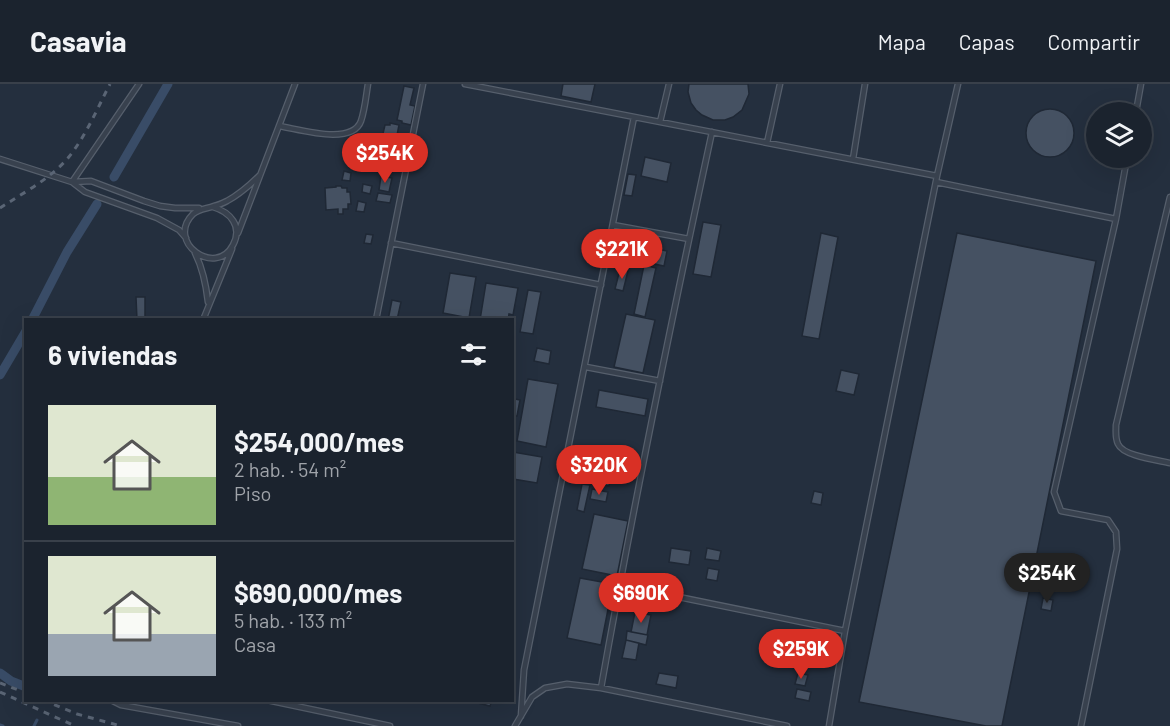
<!DOCTYPE html>
<html lang="es">
<head>
<meta charset="utf-8">
<style>
  body { margin:0; font-family:Barlow,sans-serif; background:#282f3a; color:#f1f3f6; height:100vh; display:flex; flex-direction:column; font-size:22px; white-space:nowrap }
  * { box-sizing:border-box; margin:0 }
  p { font-size:20px; color:#a0a4aa }
  .icon { flex:none; width:33px; height:33px; fill:none; stroke:currentColor; stroke-width:2; stroke-linecap:round; stroke-linejoin:round }
  .map { position:relative; flex:1; overflow:hidden }
  .drawer { position:absolute; left:24px; top:234px; width:490px; height:384px; display:flex; flex-direction:column; background:#1b232e; border-radius:0px; box-shadow:0 6px 24px #0002,0 0 0 2px #39404a }
  .drawer>* { flex:none }
  .tools { position:absolute; left:1086px; top:18px; display:grid; gap:12px }
  .tools a { display:grid; place-items:center; width:66px; height:66px; border-radius:50%; background:#1b232e; box-shadow:0 6px 24px #0002,0 0 0 2px #39404a; font-size:30px }
  .price { position:absolute; translate:-50% -51px; padding:0 14px; border-radius:21px; background:#d93025; color:#fff; font-size:20px; line-height:39px; filter:drop-shadow(0 2px 3px #0008) }
  .price::after { content:''; position:absolute; left:50%; top:36px; width:18px; height:14px; margin-left:-9px; background:inherit; clip-path:polygon(0 0,100% 0,50% 100%) }
  .price.current { background:#222; color:#fff }
  ul { padding:0; list-style:none }
  li { display:flex; align-items:center; gap:18px; height:150px; padding:0 24px }
  li+li { border-top:2px solid #39404a }
  li span { display:grid; place-items:center; flex:none; width:168px; height:120px; border-radius:0px; color:#555 }
  li>.icon { margin-inline-start:auto }
  span .icon { width:72px; height:72px; fill:#fffc; stroke-width:1 }
  li b { font-size:26px }
  h2 { display:flex; justify-content:space-between; align-items:center; height:72px; padding:0 24px; font-size:26px }
  header { display:flex; align-items:center; gap:36px; box-sizing:border-box; height:84px; padding:0 30px; background:#1b232e; border-bottom:2px solid #39404a }
  header strong { font-size:28px }
  nav { display:flex; gap:33px; margin-inline-start:auto; font-size:21px }
  .map>svg:first-child { display:block }
  .lines { fill:none; stroke-linecap:round; stroke-linejoin:round }
  .stream { stroke:#394c67; stroke-width:3 }
  .canal { stroke:#394c67; stroke-width:9 }
  .building { fill:#455162; stroke:#1f2835; stroke-width:1.5 }
  .service-casing { stroke:#565f6c; stroke-width:7 }
  .service { stroke:#38414e; stroke-width:4.5 }
  .rail { stroke:#5a6575; stroke-width:3; stroke-dasharray:6 6; stroke-linecap:butt }
</style>
</head>
<body>
<header>
<strong>Casavia</strong>
<nav><a>Mapa</a><a>Capas</a><a>Compartir</a></nav>
</header>
<div class="map">
<svg width="1170" height="642" viewBox="0 0 1170 642">
  <rect width="100%" height="100%" fill="#242f3e"/>
  <g class="lines">
    <path class="stream" d="M0,641L3,642
      M34,642L37,636"/>
    <path class="canal" d="M114,93L168,0
      M32,236L67,168L97,120
      M0,291L26,247
      M0,589L11,597L26,603"/>
  </g>
  <path class="building" d="M563,0H595L591,18L561,12Z
    M689,0H748L749,10L742,26L733,33L725,36H713L702,31L696,26L691,19L688,8Z
    M404,2L414,4L410,21L415,22L411,41L402,39V37L397,36Z
    M1026 49a24 24 0 1 1 48 0a24 24 0 1 1-48 0Z
    M390,39L399,41L393,72L386,70L387,63L380,62L385,41H390Z
    M645,73L671,79L667,98L641,92Z
    M344,87L351,89L350,97L342,96Z
    M628,90L636,91L632,112L624,111Z
    M381,92L392,94L389,108L379,106Z
    M363,100L372,102L370,110L362,108Z
    M336,102H341L342,104H347V108H350L351,120H348V125H343V130H338V125L326,126L325,104L336,103Z
    M378,109L392,111L390,119L376,117Z
    M358,117L366,119L364,128L356,127Z
    M703,138L721,141L711,193L693,190Z
    M821,149L838,153L819,255L802,252Z
    M957,149L1096,177L1002,642H986L859,618Z
    M366,150L373,151L371,160L364,159Z
    M637,158L657,162V165L667,167L664,182L630,175L633,160L636,161Z
    M644,181L656,184L645,233L634,230Z
    M620,185L628,187L623,207L615,205Z
    M450,189L476,193L469,234L443,229Z
    M486,199L518,204L513,231L509,230L508,236H480Z
    M528,206L541,208L533,250L520,248Z
    M136,213H145V236H137Z
    M392,216L401,218L397,236H388Z
    M626,230L655,236L643,289L614,283Z
    M537,264L551,267L549,280L534,277Z
    M841,286L859,290L854,311L836,307Z
    M528,295L558,300L546,363L517,357Z
    M599,306L648,315L645,332L596,323Z
    M515,315L520,316L517,332H513Z
    M513,368L542,373L537,399L513,395Z
    M596,389L611,392L609,402L594,399Z
    M582,400L590,401L584,428L577,426Z
    M592,405L608,408L606,418L590,415Z
    M814,407L823,409L821,421L811,419Z
    M594,430L628,437L617,492L582,485Z
    M671,464L691,467L689,481L669,478Z
    M707,464L721,467L719,477L705,475Z
    M708,484L719,486L717,497L706,495Z
    M580,494L613,500L601,561L567,554Z
    M1043,514L1053,516L1051,527L1041,525Z
    M635,528L651,531L647,551L631,548Z
    M627,547L648,551L646,561L626,556Z
    M626,556L639,559L636,576L622,574Z
    M659,589L678,592L676,604L656,600Z
    M798,589L808,591L805,602L795,600Z
    M797,605L811,608L809,617L795,614Z
    M466,616H492L490,622Z"/>
  <g class="lines">
    <defs>
      <path id="service" d="M465,0L937,92
        M1136,28L1141,0
        M660,38L669,0
        M279,42C299,45 352,62 361,37C365,25 366,12 368,0
        M767,59L780,0
        M0,75L72,98L85,108L157,134L179,146L186,154
        M853,75L865,0
        M72,98L91,97L144,117L160,122L175,124H199
        M72,98L139,0
        M936,98L1116,135
        M1170,113L1116,341C1116,348 1115,354 1118,360C1123,372 1157,376 1170,379
        M213,123C230,128 243,142 233,161C216,194 165,158 193,130C200,124 207,125 214,122C219,121 223,119 227,117C240,110 250,101 260,91
        M613,141L689,155
        M238,149L295,0
        M391,159L601,201
        M195,169C203,185 206,200 208,218
        M203,236L232,165
        M376,236L423,0
        M586,283L660,297
        M620,501L845,547
        M601,604C634,418 672,233 712,48
        M111,616L121,621L238,642
        M267,616L390,642
        M521,632L524,586L634,33
        M515,642L532,613L545,604L567,600L601,604L787,642
        M829,642L845,547L937,92L958,0
        M1081,642L1117,465L1116,448L1108,436L1061,427L1054,408L1116,135L1127,74"/>
    </defs>
    <use href="#service" class="service-casing"/>
    <use href="#service" class="service"/>
    <path class="rail" d="M0,124C23,109 50,95 68,74C86,52 97,25 110,0
      M0,599L26,609
      M0,608L75,642
      M43,616L77,630L121,642"/>
  </g>
</svg>
<div class="tools">
<a><svg class="icon" aria-label="layers" viewBox="0 0 24 24"><path d="M12 4l9 5-9 5-9-5zM3 14l9 5 9-5"/></svg></a>
</div>
<b class="price" style="left:385px;top:100px">$254K</b>
<b class="price" style="left:622px;top:196px">$221K</b>
<b class="price" style="left:599px;top:412px">$320K</b>
<b class="price current" style="left:1047px;top:520px">$254K</b>
<b class="price" style="left:641px;top:540px">$690K</b>
<b class="price" style="left:801px;top:596px">$259K</b>
<section class="drawer">
<h2>6 viviendas<svg class="icon" aria-label="filters" viewBox="0 0 24 24"><path d="M4 7h16M4 17h16"/><circle cx="9" cy="7" r="2"/><circle cx="15" cy="17" r="2"/></svg></h2>
<ul>
<li><span style="background:linear-gradient(#dfe7d0 60%,#8fb573 0)"><svg class="icon" aria-label="home" viewBox="0 0 24 24"><path d="M3 11l9-7 9 7M6 9v11h12V9"/></svg></span><div><b>$254,000/mes</b><p>2 hab. · 54 m²</p><p>Piso</p></div></li>
<li><span style="background:linear-gradient(#dfe7d0 65%,#9aa5b1 0)"><svg class="icon" aria-label="home" viewBox="0 0 24 24"><path d="M3 11l9-7 9 7M6 9v11h12V9"/></svg></span><div><b>$690,000/mes</b><p>5 hab. · 133 m²</p><p>Casa</p></div></li>
</ul>
</section>
</div>
</body>
</html>
